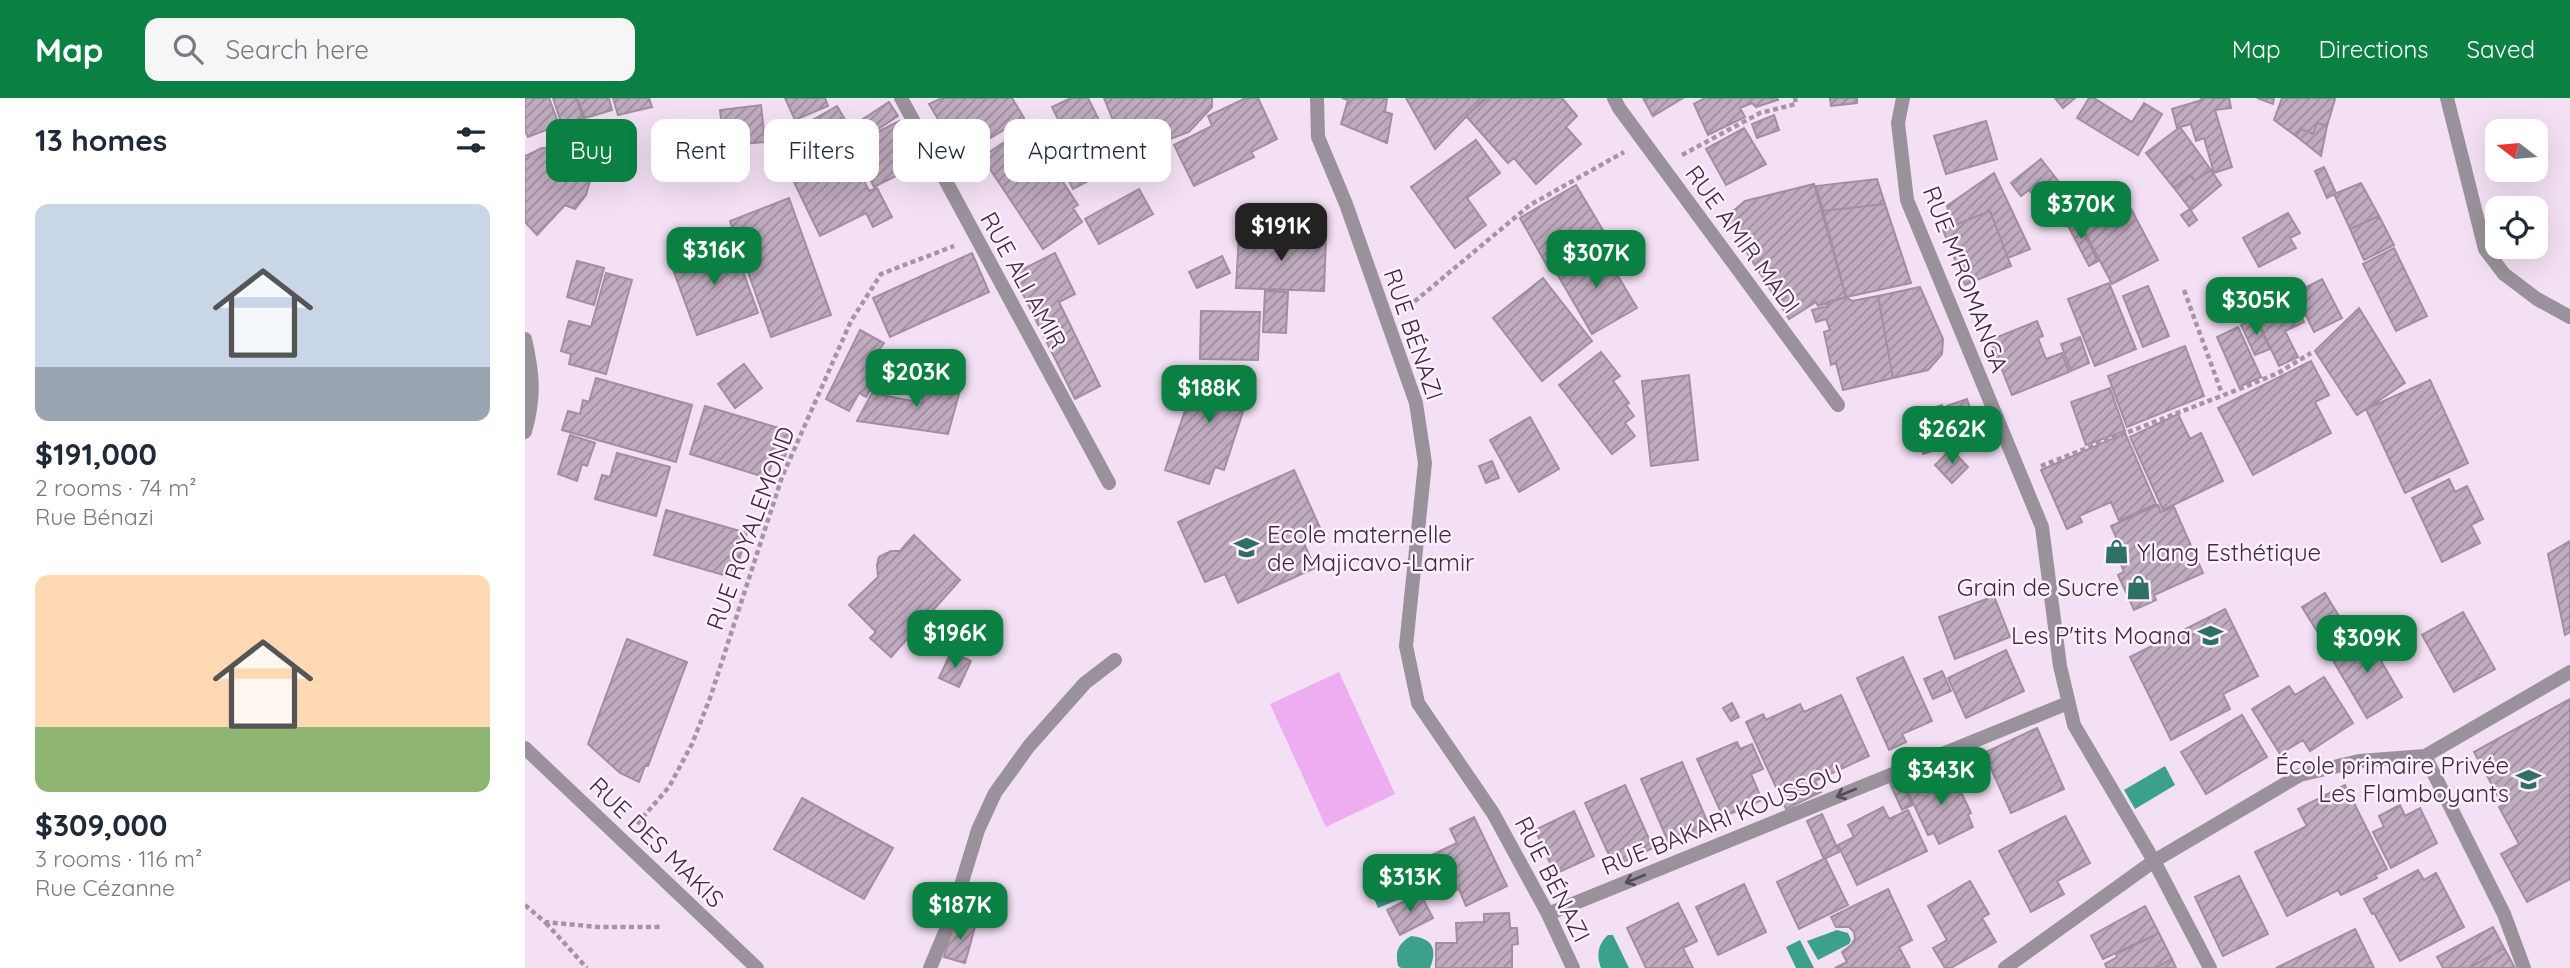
<!DOCTYPE html>
<html lang="en">
<head>
<meta charset="utf-8">
<style>
  body { margin:0; font-family:Quicksand,sans-serif; background:#f6f6f7; color:#1f2937; height:100vh; display:flex; flex-direction:column; font-size:26px; white-space:nowrap }
  * { box-sizing:border-box; margin:0 }
  p { font-size:23px; color:#747a83 }
  .icon { flex:none; width:38px; height:38px; fill:none; stroke:currentColor; stroke-width:2; stroke-linecap:round; stroke-linejoin:round }
  .map { position:relative; flex:1; overflow:hidden }
  .drawer { display:flex; flex-direction:column; background:#fff; width:525px }
  .drawer>* { flex:none }
  .banner { position:absolute; left:21px; top:21px; width:665px; height:63px; display:flex; gap:14px }
  .needle { width:46px; rotate:286deg }
  .buttons { position:absolute; left:1960px; top:21px; display:grid; gap:14px }
  .buttons a { display:grid; place-items:center; width:63px; height:63px; border-radius:14px; background:#fff; box-shadow:0 7px 28px #0002; font-size:35px }
  .price { position:absolute; translate:-50% -60px; padding:0 16px; border-radius:14px; background:#0b8043; color:#fff; font-size:23px; line-height:46px; filter:drop-shadow(0 2px 4px #0008) }
  .price::after { content:''; position:absolute; left:50%; top:42px; width:21px; height:16px; margin-left:-10px; background:inherit; clip-path:polygon(0 0,100% 0,50% 100%) }
  .price.on { background:#222; color:#fff }
  ul { padding:0; list-style:none }
  li { display:grid; align-content:center; gap:14px; height:371px; padding:0 35px }
  li span { display:grid; place-items:center; height:217px; border-radius:14px; color:#555 }
  li>.icon { margin-inline-start:auto }
  span .icon { width:126px; height:126px; fill:#fffc; stroke-width:1 }
  li b { font-size:30px }
  h2 { display:flex; justify-content:space-between; align-items:center; height:84px; padding:0 35px; font-size:30px }
  .chip { padding:0 24px; border-radius:14px; background:#fff; box-shadow:0 7px 28px #0002; font-size:24px; line-height:63px }
  .chip.on { background:#0b8043; color:#fff }
  header { display:flex; align-items:center; gap:42px; box-sizing:border-box; height:98px; padding:0 35px; background:#0b8043; color:#fff }
  header strong { font-size:33px }
  nav { display:flex; gap:38px; margin-inline-start:auto; font-size:24px }
  .search { width:490px; height:63px; background:#f6f6f7; display:flex; align-items:center; gap:18px; box-sizing:border-box; padding:0 24px; border-radius:14px; color:#747a83; font-size:26px }
  main { display:flex; flex:1; min-height:0 }
  .map>svg:first-child { display:block }
  .pitch { fill:#eeacf1 }
  .water { fill:#3ba18b }
  .building { fill:url(#building-hatch); stroke:#a18fa1; stroke-width:2 }
  .lines { fill:none; stroke-linecap:round; stroke-linejoin:round }
  .path { stroke:#a495a4; stroke-width:4.5; stroke-dasharray:5 3.5; stroke-linecap:butt }
  .lane { stroke:#9a929a; stroke-width:14 }
  .street { stroke:#9a929a; stroke-width:14 }
  .oneway { stroke:#554d55 }
  .labels { text-anchor:middle; dominant-baseline:central; stroke-width:5; stroke-linejoin:round; paint-order:stroke }
  .street-label { font-size:24px; fill:#383038; stroke:#ffefff }
  .poi-label { font-size:24px; fill:#383038; stroke:#ffefff; text-anchor:end }
</style>
</head>
<body>
<header>
<strong>Map</strong>
<div class="search"><svg class="icon" aria-label="search" viewBox="0 0 24 24"><circle cx="10" cy="10" r="6"/><path d="M15 15l6 6"/></svg>Search here</div>
<nav><a>Map</a><a>Directions</a><a>Saved</a></nav>
</header>
<main>
<section class="drawer">
<h2>13 homes<svg class="icon" aria-label="filters" viewBox="0 0 24 24"><path d="M4 7h16M4 17h16"/><circle cx="9" cy="7" r="2"/><circle cx="15" cy="17" r="2"/></svg></h2>
<ul>
<li><span style="background:linear-gradient(#c9d6e8 75%,#9aa5b1 0)"><svg class="icon" aria-label="home" viewBox="0 0 24 24"><path d="M3 11l9-7 9 7M6 9v11h12V9"/></svg></span><div><b>$191,000</b><p>2 rooms · 74 m²</p><p>Rue Bénazi</p></div></li>
<li><span style="background:linear-gradient(#ffd9b3 70%,#8fb573 0)"><svg class="icon" aria-label="home" viewBox="0 0 24 24"><path d="M3 11l9-7 9 7M6 9v11h12V9"/></svg></span><div><b>$309,000</b><p>3 rooms · 116 m²</p><p>Rue Cézanne</p></div></li>
</ul>
</section>
<div class="map">
<svg width="2045" height="870" viewBox="0 0 2045 870">
  <defs>
    <pattern id="building-hatch" width="6" height="6" patternUnits="userSpaceOnUse" patternTransform="scale(1.75)"><rect width="6" height="6" fill="#bfacbf"/><path d="M-1 1l2-2M0 6l6-6M5 7l2-2" fill="none" stroke="#9c8c9c"/></pattern>
  </defs>
  <rect width="100%" height="100%" fill="#f4e0f4"/>
  <path class="pitch" d="M814,574L870,696L801,729L745,606Z"/>
  <path class="water" d="M1640,668L1650,687L1610,711L1599,692Z
    M884,773L892,794L853,810L844,789Z
    M1312,832L1323,835L1326,842L1324,846L1293,862L1282,843Z
    M1083,837H1088L1104,870H1076C1071,857 1073,846 1083,837Z
    M886,838C907,840 913,850 905,870H876L873,868C870,853 873,846 886,838Z
    M1275,842L1289,870H1271L1261,849Z"/>
  <path class="building" d="M0,0H24L34,27L3,39L0,32Z
    M28,0H51L58,20L37,27Z
    M52,0H84L87,12L60,20Z
    M88,0H124L127,9L93,17Z
    M260,0H300L303,8L270,22Z
    M417,0H487L499,20L435,58L404,6Z
    M546,0H563L576,26L544,43L527,9Z
    M579,0H687V9L664,34L602,57Z
    M721,0H733L752,41L726,54L729,59L669,88L649,47L687,28L683,18Z
    M817,0H862L860,14L867,16L862,45L816,26L823,2Z
    M881,0H959L910,51Z
    M962,0H1037L1052,18L1041,29L1056,46L1011,86L989,60L983,65L941,18Z
    M1118,0H1158L1128,18Z
    M1180,0H1252L1253,2L1231,9L1227,5L1215,10L1220,19L1183,37L1169,6Z
    M1305,0H1332V5L1306,8Z
    M1530,0H1550L1538,10Z
    M1564,0H1569L1607,24L1619,5L1637,16L1613,57L1552,20Z
    M1676,0H1704L1706,10L1690,12L1707,69L1689,75L1679,40L1671,43L1666,26L1652,30L1647,11L1677,2Z
    M1732,0H1749L1748,6Z
    M1757,0H1809L1810,1L1802,28L1792,25L1788,36L1776,31L1771,38L1749,22Z
    M364,4L373,18L338,41L329,27Z
    M236,7L240,44L199,48L195,12Z
    M312,8L332,42L265,81L241,39L256,29L261,37Z
    M1249,17L1254,32L1232,40L1227,26Z
    M374,23L395,66L349,89L327,47Z
    M1461,23L1472,61L1421,76L1409,38Z
    M1792,25L1802,28L1796,58L1771,38L1776,31L1788,36Z
    M502,29L553,107L548,110L557,124L518,151L457,59Z
    M1655,29L1686,72L1670,83L1665,77L1649,90L1621,55Z
    M1219,30L1241,66L1201,87L1181,51Z
    M553,41L571,79L548,91L529,53Z
    M951,42L975,75L942,100L961,127L930,150L886,89Z
    M47,49L67,76L61,97L50,111L40,107L12,137L0,124V58L17,50Z
    M324,52L344,93L352,90L367,119L348,129L341,115L295,138L267,80Z
    M1516,61L1552,107L1530,125L1504,92L1496,98L1486,85Z
    M1799,69L1811,95L1802,100L1790,73Z
    M1686,72L1696,87L1666,112L1649,90L1665,77L1670,83Z
    M1469,75L1505,151L1483,160L1465,113L1427,128L1422,108Z
    M1352,81L1360,106L1298,113L1291,88Z
    M1836,85L1854,118L1825,131L1809,96Z
    M1289,86L1321,199L1293,208L1291,204L1264,221L1200,120L1220,103Z
    M1051,87L1082,139L1025,173L995,120Z
    M1595,90L1633,162L1587,186L1550,115Z
    M614,91L628,116L574,146L560,121Z
    M264,100L306,217L246,239L205,123Z
    M1360,106L1386,185L1321,199L1298,113Z
    M1665,111L1672,122L1664,128L1656,117Z
    M1465,113L1486,168L1440,187L1418,132Z
    M1763,115L1775,135L1765,140L1771,150L1734,169L1718,140Z
    M1549,117L1573,163L1564,168L1540,122Z
    M1854,118L1869,147L1839,162L1825,131Z
    M714,137L801,140L799,193L711,190Z
    M206,140L233,215L172,237L145,163Z
    M1075,148L1112,210L1067,236L1031,174Z
    M1869,150L1902,218L1871,233L1838,166Z
    M447,155L464,194L365,239L348,200Z
    M530,155L550,196L534,204L575,288L550,301L488,176Z
    M697,158L705,175L672,190L664,174Z
    M52,163L79,170L69,207L42,199Z
    M81,175L107,182L81,276L44,266L46,256L36,253L44,223L66,229Z
    M1018,180L1067,243L1017,283L968,220Z
    M1797,181L1817,220L1789,234L1770,195Z
    M1584,185L1611,251L1570,268L1543,201Z
    M1623,188L1644,238L1618,249L1598,198Z
    M1395,189L1418,241L1417,256L1403,272L1368,280L1353,198Z
    M1764,192L1779,224L1760,233L1773,259L1754,268L1731,220L1749,211L1744,202Z
    M740,193L763,194L761,235L738,234Z
    M1353,198L1368,280L1318,292L1311,265L1306,267L1299,234L1305,232L1301,221L1291,224L1287,212L1303,208V204L1321,199L1327,203Z
    M1834,210L1880,285L1832,317L1790,253Z
    M676,213L735,214L733,262L675,261Z
    M1731,220L1745,251L1730,257L1716,227Z
    M1512,223L1518,238L1513,240L1521,261L1537,255L1544,274L1487,297L1465,242Z
    M1713,229L1736,279L1714,289L1692,239Z
    M335,232L359,245L350,257L361,264L341,299L334,295L324,313L301,301Z
    M1555,239L1564,265L1546,273L1536,246Z
    M1660,248L1679,298L1602,329L1583,278Z
    M1076,254L1095,278L1088,283L1104,305L1101,307L1109,318L1100,325L1110,338L1087,356L1034,287Z
    M377,259L398,265L394,281L373,275Z
    M1786,263L1804,297L1790,304L1806,335L1728,377L1693,310Z
    M219,266L237,290L210,310L193,286Z
    M675,268L727,286L699,372L690,369L684,386L640,372Z
    M1164,277L1173,362L1126,368L1117,283Z
    M404,278L436,289L423,336L332,323L347,295L397,305Z
    M71,280L167,307L151,364L37,332L43,313L55,316L58,302L64,304Z
    M1905,282L1943,365L1880,395L1841,311Z
    M1585,290L1600,333L1561,347L1546,304Z
    M1442,301L1454,339L1433,345L1422,308Z
    M1417,307L1429,346L1398,356L1386,317Z
    M180,308L267,334L260,359L250,356L242,380L165,356Z
    M1653,316L1665,341L1676,335L1698,383L1638,412L1605,339Z
    M1005,319L1034,371L994,394L965,342Z
    M1600,335L1631,406L1594,423L1586,404L1554,418L1557,424L1542,431L1516,372Z
    M45,337L70,345L62,368L57,366L52,383L33,376Z
    M1426,351L1443,369L1427,385L1410,367Z
    M92,355L145,369L131,418L70,401L77,377L85,379Z
    M967,363L974,380L961,385L954,368Z
    M769,372L796,432L777,441L790,470L713,505L700,476L680,484L653,424Z
    M1924,381L1930,394L1942,388L1958,421L1946,427L1955,445L1917,464L1887,400Z
    M1633,407L1636,414L1649,409L1678,475L1629,497L1631,502L1609,512L1593,477L1599,474L1595,464L1601,462L1586,428Z
    M141,412L222,435L209,480L129,457Z
    M389,437L435,482L366,559L345,540L351,534L324,507L353,479L352,467L354,459L366,453H375Z
    M2045,443V534L2040,537L2023,456Z
    M1800,495L1829,543L1807,557L1777,509Z
    M1469,498L1485,539L1430,561L1414,519Z
    M1700,511L1733,578L1698,596L1705,611L1646,642L1605,559Z
    M1938,514L1970,571L1929,594L1897,537Z
    M1848,534L1858,552L1852,556L1877,599L1842,620L1806,559Z
    M102,541L162,564L123,668H120L114,684L95,675L63,646Z
    M1481,552L1499,593L1441,620L1423,580Z
    M426,554L446,563L434,589L414,580Z
    M1378,559L1407,623L1377,636L1381,644L1364,652L1332,580Z
    M1417,573L1426,593L1408,601L1399,581Z
    M1799,579L1828,625L1785,653L1778,642L1755,656L1727,611L1764,588L1770,597Z
    M1316,597L1344,658L1290,683L1296,694L1261,711L1221,624L1238,616L1241,622L1275,606L1279,614Z
    M2045,601V781L2002,804L1976,756L1994,746L1974,709L1978,707L1949,654Z
    M1207,605L1214,619L1206,623L1198,610Z
    M1717,617L1742,659L1681,696L1656,654Z
    M1512,630L1539,691L1486,715L1459,655Z
    M1212,644L1215,651L1227,646L1238,671L1226,676L1237,702L1198,719L1172,661Z
    M1157,664L1185,730L1145,748L1116,681Z
    M1425,671L1446,715L1443,717L1448,729L1414,746L1409,735L1403,737L1382,692Z
    M1374,679L1387,707L1377,712L1364,683Z
    M1100,687L1128,750L1089,768L1060,705Z
    M1820,687L1862,771L1850,777L1852,780L1816,797L1813,792L1762,818L1730,754L1782,728L1773,711Z
    M277,700L368,750L339,801L249,751Z
    M1875,707L1880,718L1895,710L1912,745L1866,770L1848,734L1859,729L1854,718Z
    M1358,709L1364,721L1383,712L1402,753L1332,787L1313,747L1329,739L1323,727Z
    M1049,713L1069,758L1030,776L1010,732Z
    M1297,716L1314,754L1299,761L1282,723Z
    M1540,718L1565,765L1532,783L1539,796L1506,814L1474,753Z
    M949,719L982,788L941,808L934,791L915,800L896,762L932,745L925,731Z
    M1300,760L1323,807L1274,831L1252,784Z
    M1893,772L1899,782L1911,775L1939,829L1875,863L1849,815L1847,816L1839,801Z
    M1714,778L1743,836L1698,858L1670,799Z
    M1445,783L1464,816L1457,820L1471,844L1426,870H1420L1408,850L1422,842L1403,808Z
    M1219,786L1241,834L1193,857L1171,809Z
    M1363,791L1387,842L1374,849L1385,870H1310L1322,864L1317,854L1326,847L1330,841L1329,834L1324,829H1311L1306,819Z
    M895,795L908,820L875,837L862,812Z
    M1153,805L1172,843L1158,850L1168,870H1121L1102,830Z
    M1620,808L1634,835L1578,861L1566,838Z
    M984,815L985,830H992L993,846L987,847V870H911V845H932L931,825L959,824V816Z
    M429,823L450,829L440,865L419,859Z
    M1968,829L1979,850L1944,870H1918L1912,859Z
    M1830,831L1849,870H1751Z
    M1634,835L1647,861L1630,870H1582L1580,866L1592,859L1591,856Z
    M1979,850L1990,870H1944Z
    M1647,861L1651,870H1630Z"/>
  <g class="lines">
    <path class="path" d="M1157,57L1235,15L1271,6L1270,0
      M1659,192L1697,296
      M883,209L1005,107L1099,54
      M1516,368L1722,288L1753,275L1786,255
      M112,726L144,689L167,646L185,600L257,379L326,223L356,176L429,148
      M0,807L20,824L73,829H137
      M21,825L62,870"/>
    <path class="lane" d="M405,870L426,820L453,732L470,695L504,648L560,585L590,562"/>
    <path class="street" d="M376,0L584,385
      M792,0L793,39L821,106L891,305L900,365L881,548L893,605L968,715L1023,816L1048,870
      M1089,0L1094,10L1313,307
      M1378,0L1373,25L1382,102L1517,429L1535,568L1549,627L1629,763L1685,870
      M1922,0L1960,151L1979,176L2012,201L2045,219
      M0,241C8,276 10,298 0,334
      M0,650L232,870
      M1900,658L1979,816L1999,870
      M1023,816L1543,605
      M1480,870L1629,763L1775,677L1834,663L1900,658L2045,574"/>
  </g>
  <defs><path id="oneway-shaft" d="M-6 0H5M1.5-3L5.5 0L1.5 3" fill="none" stroke-width="1.6" stroke-linecap="round" stroke-linejoin="round" transform="scale(1.75)"/></defs>
  <g class="oneway">
    <use href="#oneway-shaft" transform="translate(1321 695) rotate(158)"/>
    <use href="#oneway-shaft" transform="translate(1110 781) rotate(158)"/>
  </g>
  <defs>
    <symbol id="school-bare" viewBox="-9 -9 18 18"><path d="M0-5L7-2L0 1L-7-2ZM-4 1L0 2.5L4 1V4Q0 6-4 4Z" fill="#2e7162" stroke="#ffefff" stroke-width="2.5" paint-order="stroke"/></symbol>
    <symbol id="shop-bare" viewBox="-9 -9 18 18"><path d="M-5-2.5h2.3a2.7 3.5 0 0 1 5.4 0H5L5.5 6h-11ZM-1.5-2.5h3a1.5 2.3 0 0 0-3 0Z" fill="#2e7162" stroke="#ffefff" stroke-width="2.5" paint-order="stroke"/></symbol>
  </defs>
  <g fill-rule="evenodd">
    <use href="#school-bare" x="704" y="432" width="35" height="35"/>
    <use href="#shop-bare" x="1574" y="436" width="35" height="35"/>
    <use href="#shop-bare" x="1596" y="472" width="35" height="35"/>
    <use href="#school-bare" x="1668" y="520" width="35" height="35"/>
    <use href="#school-bare" x="1986" y="664" width="35" height="35"/>
  </g>
  <g class="labels">
    <g class="street-label">
      <text transform="translate(1218 141) rotate(54)">RUE AMIR MADI</text>
      <text transform="translate(1441 181) rotate(69)">RUE M'ROMANGA</text>
      <text transform="translate(499 182) rotate(61)">RUE ALI AMIR</text>
      <text transform="translate(889 236) rotate(71)">RUE BÉNAZI</text>
      <text transform="translate(225 430) rotate(-70)">RUE ROYALEMOND</text>
      <text transform="translate(1197 721) rotate(-22)">RUE BAKARI KOUSSOU</text>
      <text transform="translate(132 744) rotate(44)">RUE DES MAKIS</text>
      <text transform="translate(1028 781) rotate(63)">RUE BÉNAZI</text>
    </g>
    <g class="poi-label">
      <text x="742" y="436" text-anchor="start">Ecole maternelle<tspan x="742" dy="28">de Majicavo-Lamir</tspan></text>
      <text x="1612" y="454" text-anchor="start">Ylang Esthétique</text>
      <text x="1594" y="489">Grain de Sucre</text>
      <text x="1666" y="537">Les P'tits Moana</text>
      <text x="1984" y="667">École primaire Privée<tspan x="1984" dy="28">Les Flamboyants</tspan></text>
    </g>
  </g>
</svg>
<div class="buttons">
<a><svg class="needle" viewBox="-14 -14 28 28"><path d="M0-13l5 13h-10z" fill="#e53935"/><path d="M0 13l5-13h-10z" fill="#747a83"/></svg></a>
<a><svg class="icon" aria-label="locate" viewBox="0 0 24 24"><circle cx="12" cy="12" r="6"/><path d="M12 2v4M12 18v4M2 12h4M18 12h4"/></svg></a>
</div>
<b class="price" style="left:1556px;top:143px">$370K</b>
<b class="price on" style="left:756px;top:165px">$191K</b>
<b class="price" style="left:189px;top:189px">$316K</b>
<b class="price" style="left:1071px;top:192px">$307K</b>
<b class="price" style="left:1731px;top:239px">$305K</b>
<b class="price" style="left:391px;top:311px">$203K</b>
<b class="price" style="left:684px;top:327px">$188K</b>
<b class="price" style="left:1427px;top:368px">$262K</b>
<b class="price" style="left:430px;top:572px">$196K</b>
<b class="price" style="left:1842px;top:577px">$309K</b>
<b class="price" style="left:1416px;top:709px">$343K</b>
<b class="price" style="left:885px;top:816px">$313K</b>
<b class="price" style="left:435px;top:844px">$187K</b>
<div class="banner">
<a class="chip on">Buy</a>
<a class="chip">Rent</a>
<a class="chip">Filters</a>
<a class="chip">New</a>
<a class="chip">Apartment</a>
</div>
</div>
</main>
</body>
</html>
